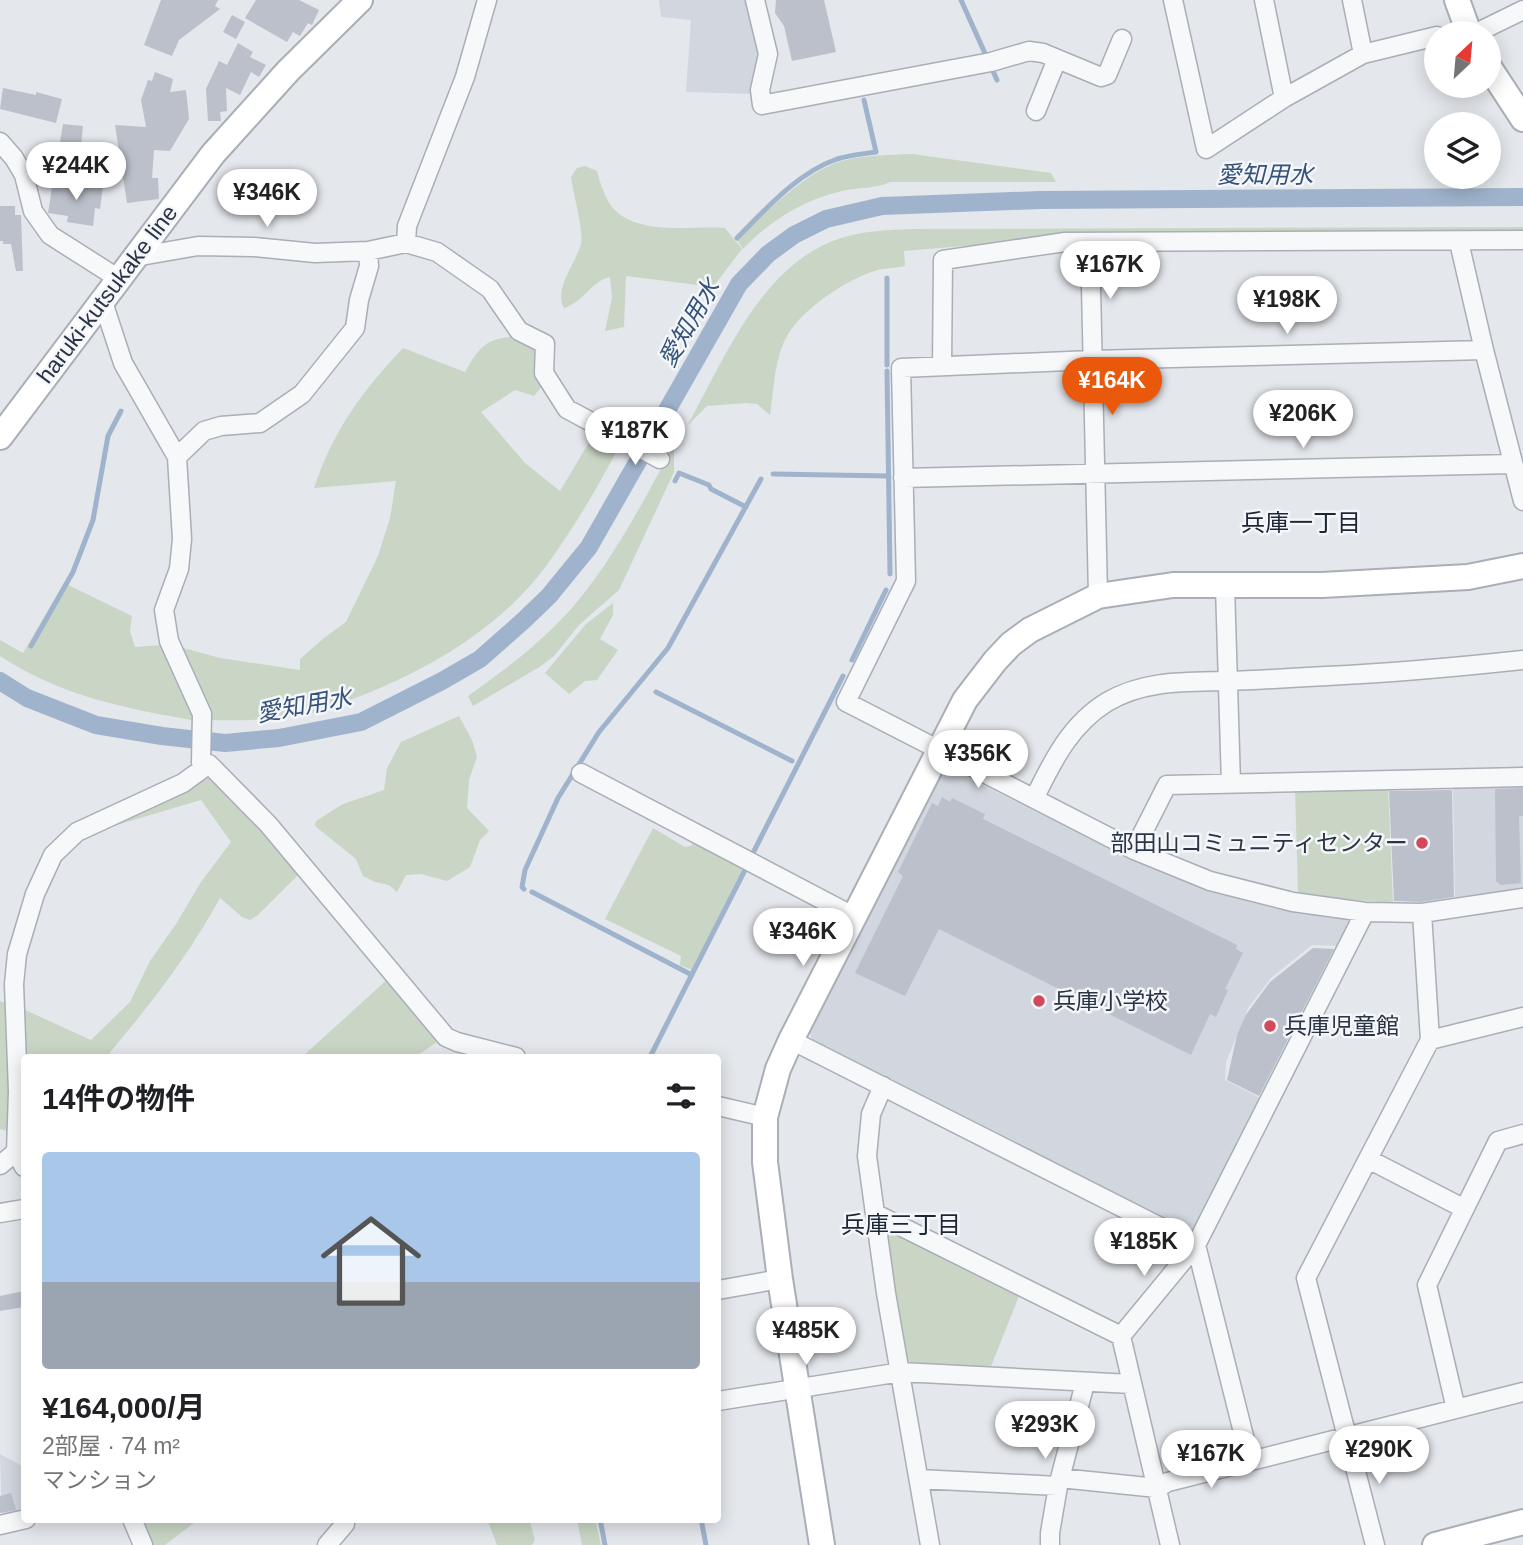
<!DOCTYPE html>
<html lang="ja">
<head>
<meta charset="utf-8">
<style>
  body { margin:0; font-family:Arial,"Noto Sans JP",sans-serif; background:#f2f2f2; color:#202124; height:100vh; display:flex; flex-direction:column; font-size:26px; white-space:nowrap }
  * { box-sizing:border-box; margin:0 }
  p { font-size:23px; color:#757577 }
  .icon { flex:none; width:38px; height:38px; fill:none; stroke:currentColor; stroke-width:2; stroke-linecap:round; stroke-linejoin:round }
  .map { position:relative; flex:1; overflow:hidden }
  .details { position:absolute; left:21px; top:1054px; width:700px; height:469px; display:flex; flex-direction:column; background:#fff; border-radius:7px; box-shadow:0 4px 18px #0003 }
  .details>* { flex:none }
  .needle { width:46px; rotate:26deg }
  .fabs { position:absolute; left:1424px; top:21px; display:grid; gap:14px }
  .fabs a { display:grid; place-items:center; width:77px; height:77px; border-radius:50%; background:#fff; box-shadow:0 4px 18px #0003; font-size:35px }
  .price { position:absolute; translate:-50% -60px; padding:0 16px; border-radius:24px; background:#fff; color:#222; font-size:23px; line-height:46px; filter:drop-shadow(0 2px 4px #0008) }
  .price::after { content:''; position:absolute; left:50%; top:42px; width:21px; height:16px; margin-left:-10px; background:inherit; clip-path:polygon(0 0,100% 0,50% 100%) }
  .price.active { background:#ea580c; color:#fff }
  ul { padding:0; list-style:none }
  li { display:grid; align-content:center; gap:14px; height:371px; padding:0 21px }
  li+li { border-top:2px solid #e0e0e0 }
  li span { display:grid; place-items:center; height:217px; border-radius:7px; color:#555 }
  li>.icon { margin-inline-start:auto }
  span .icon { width:126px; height:126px; fill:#fffc; stroke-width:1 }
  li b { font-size:30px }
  h2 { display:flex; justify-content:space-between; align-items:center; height:84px; padding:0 21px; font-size:30px }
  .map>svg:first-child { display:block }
  .built { fill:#d2d6de }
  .green { fill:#c9d6c5 }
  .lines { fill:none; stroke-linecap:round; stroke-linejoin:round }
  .stream { stroke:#9fb4cc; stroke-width:5 }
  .canal { stroke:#9fb4cc; stroke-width:18 }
  .building { fill:#bbc0ca }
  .street-casing { stroke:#a9aeb7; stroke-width:21 }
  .secondary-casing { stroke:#a9aeb7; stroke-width:28 }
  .street { stroke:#f7f8fa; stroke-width:18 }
  .secondary { stroke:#fff; stroke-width:24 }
  .poi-dot { fill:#d1495b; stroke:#f4f6f9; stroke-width:2.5 }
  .labels { text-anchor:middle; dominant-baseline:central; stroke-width:5; stroke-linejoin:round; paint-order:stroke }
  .street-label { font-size:23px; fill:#2b3445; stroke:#f4f6f9 }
  .poi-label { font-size:23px; fill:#2b3445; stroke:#f4f6f9; text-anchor:start }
  .water-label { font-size:24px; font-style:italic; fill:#34527a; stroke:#f4f6f9 }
  .neighbourhood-label { font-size:24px; fill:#1d2536; stroke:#f4f6f9 }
</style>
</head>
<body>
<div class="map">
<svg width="1523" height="1545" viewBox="0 0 1523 1545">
  <rect width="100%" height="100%" fill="#e4e7ec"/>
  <path class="built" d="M659,0H748L760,53L755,94L686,92L691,20L661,17Z
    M943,765L1124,856L1168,873L1209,889L1283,909L1348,918L1352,926L1340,946L1312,945L1271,978L1248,1008L1226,1062L1225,1080L1262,1099L1196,1230L1189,1232L813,1042L810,1033Z
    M1523,783V888L1455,899L1453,785Z
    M0,1454L24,1467V1510L2,1517Z"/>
  <path class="green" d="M912,154L1051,173L1056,182H890C876,189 858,187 842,191C803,200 771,220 743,249L737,240C764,214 809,168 846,160C868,155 890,155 912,154Z
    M585,166L597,171C600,183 605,198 612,207C638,237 691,225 725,228L742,249L713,287L626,276L624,327L605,331L612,298L610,277C591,281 584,302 564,308C553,289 576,263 581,244C584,232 573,192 571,177L577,168Z
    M1523,227V234L1011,242L904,251L905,266C896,268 886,268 878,270C848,278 802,309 787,336C774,359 774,390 770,415L757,404L746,403L707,406L687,426C725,359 761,264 841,238C863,231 887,230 911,229Z
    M522,336L541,346L542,386L534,396L515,390L481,412L525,463L560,491L597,429L621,443C599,485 574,528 546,566C499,630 423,673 350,700C333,706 317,713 299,715C269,720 239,721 209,720L180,647L220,658L300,670V659L324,638L346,622L378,556L390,518L396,481L314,488C334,429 361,393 403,348L465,372C482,342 488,338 522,336Z
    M674,445V472L619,590L579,625L554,656L541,666L473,706L468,696C509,667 550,636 581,597C618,551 646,496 674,445Z
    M64,583L132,616L130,631L135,647L161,645L195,717L191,720C120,707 62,696 0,656V640L23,653Z
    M613,603V615L600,639L618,650L597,680L585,681L569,694L545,673L586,624Z
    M459,716L472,740L477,757L469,780L467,808L489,831L480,840L470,867L447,881L421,874L406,875L397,892L389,885L375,882L363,876L356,859L315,826L316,821L343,804L384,790L387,768L401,742Z
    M215,775L298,870L297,876L258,915L250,920L242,917L220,898C187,958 150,1005 106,1057H24L23,1009L91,1040L130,1002L150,961L176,924L201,882L231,842L201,800L93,832Z
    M1388,786L1393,903L1302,896L1298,893L1295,789Z
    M653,828L685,847L691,846L695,839L744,866L692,970L680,965L681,956L605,919Z
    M390,977L437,1034V1042L415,1057H302Z
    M0,1001L11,1005L7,1131L0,1129Z
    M892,1229L1019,1296L990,1369L913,1365L905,1357L885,1234Z
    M142,1519H199L165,1545H151Z
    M487,1519H529L535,1540L532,1545H497Z
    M577,1519H595L601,1545H582Z"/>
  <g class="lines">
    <path class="stream" d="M961,0L997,80
      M737,238C766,209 797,173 837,159C850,155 863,154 876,152L864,100
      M887,278V365
      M887,371L890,574
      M773,474L889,476
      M675,481L679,473L709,485L711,489L746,507
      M31,646L73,572L93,520L108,436L121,411
      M852,660L886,590
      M656,692L792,761
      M753,853L843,676
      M524,889L522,887L525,870L558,798L599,732L668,648L761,479
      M532,892L692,975
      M650,1057L747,866
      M600,1519L605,1545
      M701,1519L706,1545"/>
    <path class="canal" d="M0,681L27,698L96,725L162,736L225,743L279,738L361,722L442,681L480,659L523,621L549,596L589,547L739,284L768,254L794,235L826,219L882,206L1040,200L1523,197"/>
  </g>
  <path class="building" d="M161,0H218L215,6L220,9L179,40L172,56L144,45Z
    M256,0H299L319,10L312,25L308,23L300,36L293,32L287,42L245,18Z
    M776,0H824L836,52L792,61L784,26L775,13Z
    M232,15L245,22L236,39L223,32Z
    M238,43L253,52L250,57L266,65L259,77L251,72L240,95L226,88L227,111L220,112L221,121H208L206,89L219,61L227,65Z
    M155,72L173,79L170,92L186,90L189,119L170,151L154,150L152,178H158L159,199L127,203L115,125L146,127L141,100L148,80L152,81Z
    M3,88L36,95V92L62,99L56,123L0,109Z
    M63,124L83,126L80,156L64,154L65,143L60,142Z
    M53,181L103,186L100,209L95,208L93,226L67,222L68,216L48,213Z
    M0,206H15V215H21L23,271H16L11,244H3V241H0Z
    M1523,788V816H1519L1521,883L1501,885L1496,881L1495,789Z
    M1452,790L1454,897L1421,902L1394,901L1389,791Z
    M942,797L950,802L952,798L985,814L983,819L1237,945L1236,949L1243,953L1225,989L1228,990L1216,1017L1210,1014L1191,1055L939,929L905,996L855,973L903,876L898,872L932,803L938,806Z
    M1313,948L1334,949L1259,1096L1227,1080L1237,1035L1245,1016L1270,982Z
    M24,1291V1307L0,1311V1296Z
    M11,1493L16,1510L0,1513V1496Z"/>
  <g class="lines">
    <defs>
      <path id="street" d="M755,0L768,54L760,90L762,105L991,62L1029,51L1043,53L1101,77L1107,75L1122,39
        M1173,0L1206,149L1284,98L1363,54L1437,36
        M1264,0L1284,98
        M1352,0L1363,54
        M1476,33L1523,10
        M1036,111L1057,59
        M0,142L14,158L24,175L33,211L50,235L119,279
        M1459,242L1484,350L1523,501
        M406,243L407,226L465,77L487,0
        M1090,243L1098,596
        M135,257L198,246L254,247L315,253L368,251L406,243L437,252L490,289L519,331L545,344L544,373L567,409L660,459
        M103,302L123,363L177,457L182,539L179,569L164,610L169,641L202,714L201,763
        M1484,350L1092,360L901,368L906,581L846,702L1134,850L1210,881L1293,902L1365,912L1422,913L1523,898
        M942,366L943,260L1065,242L1523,240
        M177,457L204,431L221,426L260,423L302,394L355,328L359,300L369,266L368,251
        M903,478L1513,464
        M1225,586L1231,784
        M581,773L855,917
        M1035,797C1053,760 1071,724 1107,702C1144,680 1185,682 1226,681C1260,680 1293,678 1327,676C1393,673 1458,667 1523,660
        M1134,850L1167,785L1523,777
        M791,1040L1196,1245L1250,1460
        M1430,1040L1523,1017
        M883,1086L871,1114L867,1156L886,1293L930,1545
        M718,1106L765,1117
        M1368,1159L1463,1208
        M0,1165L16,1152
        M24,1167L16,1152L18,1091L14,984L17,954L35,894L53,855L77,832L183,783L209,764L268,824L446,1037L457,1042L516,1057
        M0,1213L24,1209
        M876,1214L1121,1336
        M718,1290L780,1279
        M1121,1336L1196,1245L1365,912
        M1121,1336L1170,1545
        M718,1401L901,1372L1131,1384
        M1456,1409L1427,1285L1498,1141L1523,1134
        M1060,1478L1157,1488L1168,1482L1523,1392
        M919,1479L1058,1486
        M132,1519L143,1545
        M0,1525L26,1519
        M327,1545L345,1524V1519
        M1050,1545V1533L1058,1486L1085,1383
        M1375,1545L1306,1278L1430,1040L1422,913"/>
      <path id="secondary" d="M1457,0L1469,33
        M1489,67L1523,119
        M0,437L213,154L288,71L360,0
        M822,1545L780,1279L765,1162V1117L778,1069L791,1040L965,700L995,661L1011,644L1030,630L1098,596L1173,585H1322L1468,577L1523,566
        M1435,1545L1523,1522"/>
    </defs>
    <use href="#street" class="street-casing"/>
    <use href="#secondary" class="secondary-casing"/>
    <use href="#street" class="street"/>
    <use href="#secondary" class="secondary"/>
  </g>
  <g class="poi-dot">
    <circle cx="1422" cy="843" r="7"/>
    <circle cx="1039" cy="1001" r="7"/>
    <circle cx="1270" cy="1026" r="7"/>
  </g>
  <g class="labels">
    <g class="street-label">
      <text transform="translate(107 294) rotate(-53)">haruki-kutsukake line</text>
    </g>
    <g class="poi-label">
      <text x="1408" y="843" text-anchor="end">部田山コミュニティセンター</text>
      <text x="1053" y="1001">兵庫小学校</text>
      <text x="1284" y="1026">兵庫児童館</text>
    </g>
    <g class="water-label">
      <text x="1265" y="174">愛知用水</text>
      <text transform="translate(689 323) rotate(-60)">愛知用水</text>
      <text transform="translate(304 705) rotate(-10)">愛知用水</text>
    </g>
    <g class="neighbourhood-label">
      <text x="1301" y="522">兵庫一丁目</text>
      <text x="901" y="1224">兵庫三丁目</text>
    </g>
  </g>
</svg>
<div class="fabs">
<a><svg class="needle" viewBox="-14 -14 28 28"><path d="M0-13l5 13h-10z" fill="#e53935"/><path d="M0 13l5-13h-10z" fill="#757577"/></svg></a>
<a><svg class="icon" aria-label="layers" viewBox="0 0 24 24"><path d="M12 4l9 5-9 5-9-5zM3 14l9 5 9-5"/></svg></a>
</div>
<b class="price" style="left:76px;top:202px">¥244K</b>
<b class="price" style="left:267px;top:229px">¥346K</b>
<b class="price" style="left:1110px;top:301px">¥167K</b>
<b class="price" style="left:1287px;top:336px">¥198K</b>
<b class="price active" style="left:1112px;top:417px">¥164K</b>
<b class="price" style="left:1303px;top:450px">¥206K</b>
<b class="price" style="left:635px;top:467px">¥187K</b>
<b class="price" style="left:978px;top:790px">¥356K</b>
<b class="price" style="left:803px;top:968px">¥346K</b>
<b class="price" style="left:1144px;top:1278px">¥185K</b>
<b class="price" style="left:806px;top:1367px">¥485K</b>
<b class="price" style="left:1045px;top:1461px">¥293K</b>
<b class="price" style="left:1379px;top:1486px">¥290K</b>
<b class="price" style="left:1211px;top:1490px">¥167K</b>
<section class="details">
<h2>14件の物件<svg class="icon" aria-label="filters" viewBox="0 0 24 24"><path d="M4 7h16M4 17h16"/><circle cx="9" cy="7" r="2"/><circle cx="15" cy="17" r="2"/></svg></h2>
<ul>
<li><span style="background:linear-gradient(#a9c7e8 60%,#9aa5b1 0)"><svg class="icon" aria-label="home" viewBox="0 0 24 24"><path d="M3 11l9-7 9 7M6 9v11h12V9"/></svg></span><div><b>¥164,000/月</b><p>2部屋 · 74 m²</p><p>マンション</p></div></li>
</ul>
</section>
</div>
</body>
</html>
